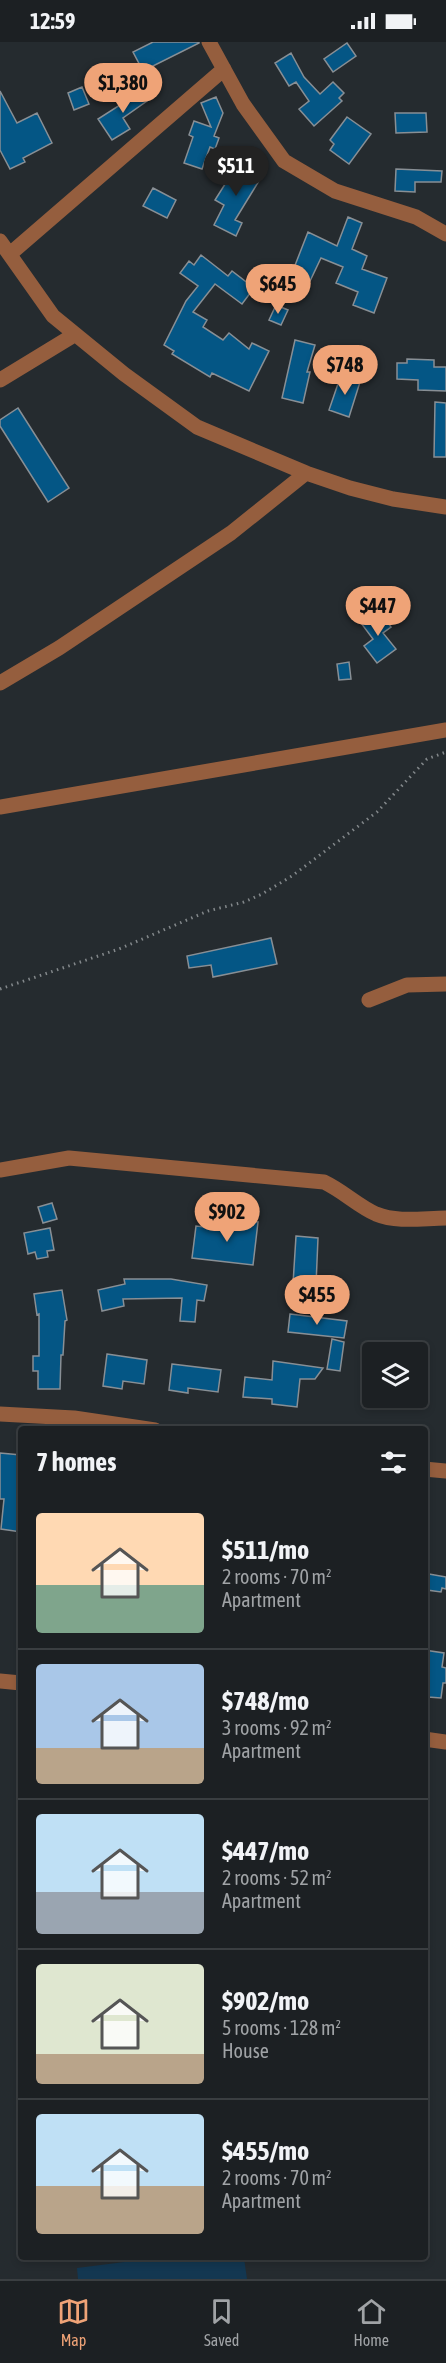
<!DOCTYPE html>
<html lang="en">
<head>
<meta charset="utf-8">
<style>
  body { margin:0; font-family:"Asap Condensed",sans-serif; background:#25282b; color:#f1f3f6; height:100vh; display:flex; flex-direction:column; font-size:22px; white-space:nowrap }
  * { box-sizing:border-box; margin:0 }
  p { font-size:20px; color:#a0a3a6 }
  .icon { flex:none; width:33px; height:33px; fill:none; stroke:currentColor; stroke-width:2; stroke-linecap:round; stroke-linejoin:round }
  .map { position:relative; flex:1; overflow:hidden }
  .details { position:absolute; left:18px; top:1384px; width:410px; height:834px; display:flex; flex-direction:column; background:#1c2023; border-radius:6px; box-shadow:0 3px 9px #0003,0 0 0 2px #3a3e41 }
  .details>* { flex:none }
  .fabs { position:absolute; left:362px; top:1300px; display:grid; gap:12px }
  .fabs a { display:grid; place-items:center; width:66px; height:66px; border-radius:6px; background:#1c2023; box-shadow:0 3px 9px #0003,0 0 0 2px #3a3e41; font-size:30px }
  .price { position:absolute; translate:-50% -51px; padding:0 14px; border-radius:21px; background:#efa377; color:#111; font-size:20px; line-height:39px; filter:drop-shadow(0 2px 3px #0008) }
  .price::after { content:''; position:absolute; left:50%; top:36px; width:18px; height:14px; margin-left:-9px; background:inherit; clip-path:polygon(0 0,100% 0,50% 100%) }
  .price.active { background:#222; color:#fff }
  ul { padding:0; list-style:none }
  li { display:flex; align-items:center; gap:18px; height:150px; padding:0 18px }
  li+li { border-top:2px solid #3a3e41 }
  li span { display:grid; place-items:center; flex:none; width:168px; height:120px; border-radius:6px; color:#555 }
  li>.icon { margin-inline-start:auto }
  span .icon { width:72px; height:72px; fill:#fffc; stroke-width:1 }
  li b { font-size:26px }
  h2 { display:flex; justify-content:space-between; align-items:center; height:72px; padding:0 18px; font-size:26px }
  .status { display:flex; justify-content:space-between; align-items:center; height:42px; padding:0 30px; background:#1c2023; direction:ltr }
  .status svg { height:16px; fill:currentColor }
  .dock { display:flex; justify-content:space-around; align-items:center; height:84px; border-top:2px solid #3a3e41; background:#1c2023; font-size:16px; color:#a0a3a6 }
  .dock a { display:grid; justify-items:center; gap:3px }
  .dock .active { color:#efa377 }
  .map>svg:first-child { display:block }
  .green { fill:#133751 }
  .building { fill:#045685; stroke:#888f95; stroke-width:1.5 }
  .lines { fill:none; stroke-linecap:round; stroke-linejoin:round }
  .path { stroke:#83888b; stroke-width:3; stroke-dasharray:1.5 4.5; stroke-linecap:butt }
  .minor { stroke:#955e3e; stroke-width:15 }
</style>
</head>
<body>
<div class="status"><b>12:59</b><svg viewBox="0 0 49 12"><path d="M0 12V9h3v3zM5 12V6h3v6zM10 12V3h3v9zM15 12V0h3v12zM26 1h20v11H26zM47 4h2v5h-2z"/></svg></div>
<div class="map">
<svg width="446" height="2237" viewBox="0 0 446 2237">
  <rect width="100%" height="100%" fill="#252b2f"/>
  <path class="green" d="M156,2216H244L247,2237H78L77,2226Z"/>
  <path class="building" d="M153,0H199V1L143,29L133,10Z
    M347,1L356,14L333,30L324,17Z
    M291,11L304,35L320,52L333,40L344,51L339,56L342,59L314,84L299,67L309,59L296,40L289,44L275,21Z
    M82,45L89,62L74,68L68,51Z
    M148,45L154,54L123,76L130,87L112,98L98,77Z
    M0,49L17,81L37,71L52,101L23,116L25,120L10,127L0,108Z
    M216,55L223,71L214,94L219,96L215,107L210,105L202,127L184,121L193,95L189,93L194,79L211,85L201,61Z
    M395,71H426L427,90L396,91Z
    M347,75L371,92L349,122L330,108L334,102L330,98Z
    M239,120L262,134L235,178L242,181L236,194L214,183L224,163L215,158Z
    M396,127L442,129L441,140H415V150L395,149Z
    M153,146L176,158L167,176L143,164Z
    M348,175L362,181L352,207L367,214L362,227L387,236L374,271L353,263L358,250L336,241L343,225L321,216L310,239L292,231L308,190L337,204Z
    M201,213L228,234L232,229L254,246L242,262L215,242L193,270L207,278L203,285L223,298L229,291L249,307L252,301L269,309L249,349L212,331L210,335L172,312L174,309L164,303L186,259L198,244L180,231L189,219L194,223Z
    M276,263L288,268L281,283L269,278Z
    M295,298L315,303L307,330H310L303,361L282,356Z
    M407,317L434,318V325H446V349L418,348V338L397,337V321H407Z
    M341,333L360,340L349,375L329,368Z
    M435,360L446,361V415H434Z
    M18,366L69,446L48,460L0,384V378Z
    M379,568L391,585L383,591L396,607L377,621L364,604L373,597L361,581Z
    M349,620L351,637L339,638L337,622Z
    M271,896L277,922L213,935L211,923L189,926L187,914Z
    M52,1161L57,1177L43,1181L38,1165Z
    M232,1177L258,1180L253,1223L192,1216L196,1184L231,1188Z
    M50,1186L54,1208L47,1209L48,1215L37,1217L35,1210L28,1212L24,1191Z
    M296,1194L318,1196L316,1243L293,1242Z
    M124,1237H171L207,1243L204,1259L197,1258L195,1280L180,1279L182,1256L123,1257L124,1264L102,1269L98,1248L125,1242Z
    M62,1248L67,1278L65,1279L63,1313H61L60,1347H38V1329H33V1314H39V1272L37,1273L34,1252Z
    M290,1272L347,1279L344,1296L288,1290Z
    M332,1297L344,1300L340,1329L327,1327Z
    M107,1312L147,1318L144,1342L123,1339L122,1347L103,1344Z
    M273,1319L323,1326L315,1337H300L297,1365L272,1362V1357L243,1355L245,1335L272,1338Z
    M172,1322L221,1328L218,1350L188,1346V1351L169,1348Z
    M0,1411L21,1413V1490L1,1487L4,1457H0Z
    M429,1532L446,1535V1547L442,1546L441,1550L427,1548Z
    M424,1608L444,1611L442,1625L446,1626V1641H443L441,1656L428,1655L427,1651L424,1650Z"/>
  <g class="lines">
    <path class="path" d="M0,947L119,907L208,869L244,860L262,852L292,834L377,770L427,717L446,710"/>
    <path class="minor" d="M209,0L243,62L284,119L335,149L416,175L446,192
      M0,199L53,274L124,332L197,385L306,431L350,446L393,457L446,465
      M10,212L224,27
      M0,338L74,293
      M0,641L59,606L231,491L306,431
      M0,765L446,688
      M369,958L407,943L446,942
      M0,1128L69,1116L324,1140C343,1149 358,1164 376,1172C398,1181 424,1176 446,1176
      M0,1372L74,1376L155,1388
      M424,1427L446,1429
      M0,1639L21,1641
      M424,1697L446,1700"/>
  </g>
</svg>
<div class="fabs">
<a><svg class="icon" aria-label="layers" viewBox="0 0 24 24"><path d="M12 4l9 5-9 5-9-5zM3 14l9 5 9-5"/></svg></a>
</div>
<b class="price" style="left:123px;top:72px">$1,380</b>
<b class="price active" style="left:236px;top:155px">$511</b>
<b class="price" style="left:278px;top:273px">$645</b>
<b class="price" style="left:345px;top:354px">$748</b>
<b class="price" style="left:378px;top:595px">$447</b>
<b class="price" style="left:227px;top:1201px">$902</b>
<b class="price" style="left:317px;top:1284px">$455</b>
<section class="details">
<h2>7 homes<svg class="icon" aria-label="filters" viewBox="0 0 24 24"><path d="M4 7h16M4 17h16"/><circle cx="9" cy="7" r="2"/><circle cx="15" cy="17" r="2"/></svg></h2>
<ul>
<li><span style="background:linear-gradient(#ffd9b3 60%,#7fa58c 0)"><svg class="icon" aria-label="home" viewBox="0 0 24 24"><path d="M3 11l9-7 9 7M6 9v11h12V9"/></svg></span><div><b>$511/mo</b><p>2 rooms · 70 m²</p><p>Apartment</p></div></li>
<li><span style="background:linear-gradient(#a9c7e8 70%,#b9a48a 0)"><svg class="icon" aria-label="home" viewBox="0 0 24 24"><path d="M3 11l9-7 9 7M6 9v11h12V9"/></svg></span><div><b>$748/mo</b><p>3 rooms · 92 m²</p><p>Apartment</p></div></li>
<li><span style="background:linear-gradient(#bfe0f5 65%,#9aa5b1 0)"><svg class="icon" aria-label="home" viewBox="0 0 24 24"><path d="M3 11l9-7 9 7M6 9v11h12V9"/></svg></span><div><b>$447/mo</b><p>2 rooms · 52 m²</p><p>Apartment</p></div></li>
<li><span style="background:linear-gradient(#dfe7d0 75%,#b9a48a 0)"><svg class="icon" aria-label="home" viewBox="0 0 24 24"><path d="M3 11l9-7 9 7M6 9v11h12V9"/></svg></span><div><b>$902/mo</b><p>5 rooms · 128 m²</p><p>House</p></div></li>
<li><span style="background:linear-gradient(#bfe0f5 60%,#b9a48a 0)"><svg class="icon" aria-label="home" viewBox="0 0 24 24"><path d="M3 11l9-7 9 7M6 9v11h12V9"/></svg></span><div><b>$455/mo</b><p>2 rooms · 70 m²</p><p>Apartment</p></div></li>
</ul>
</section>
</div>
<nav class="dock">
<a class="active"><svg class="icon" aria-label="map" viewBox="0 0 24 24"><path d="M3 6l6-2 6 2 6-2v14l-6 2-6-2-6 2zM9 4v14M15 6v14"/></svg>Map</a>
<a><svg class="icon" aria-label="saved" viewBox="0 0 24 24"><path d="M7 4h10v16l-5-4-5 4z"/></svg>Saved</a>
<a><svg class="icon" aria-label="home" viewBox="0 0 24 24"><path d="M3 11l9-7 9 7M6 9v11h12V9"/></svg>Home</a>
</nav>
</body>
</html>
